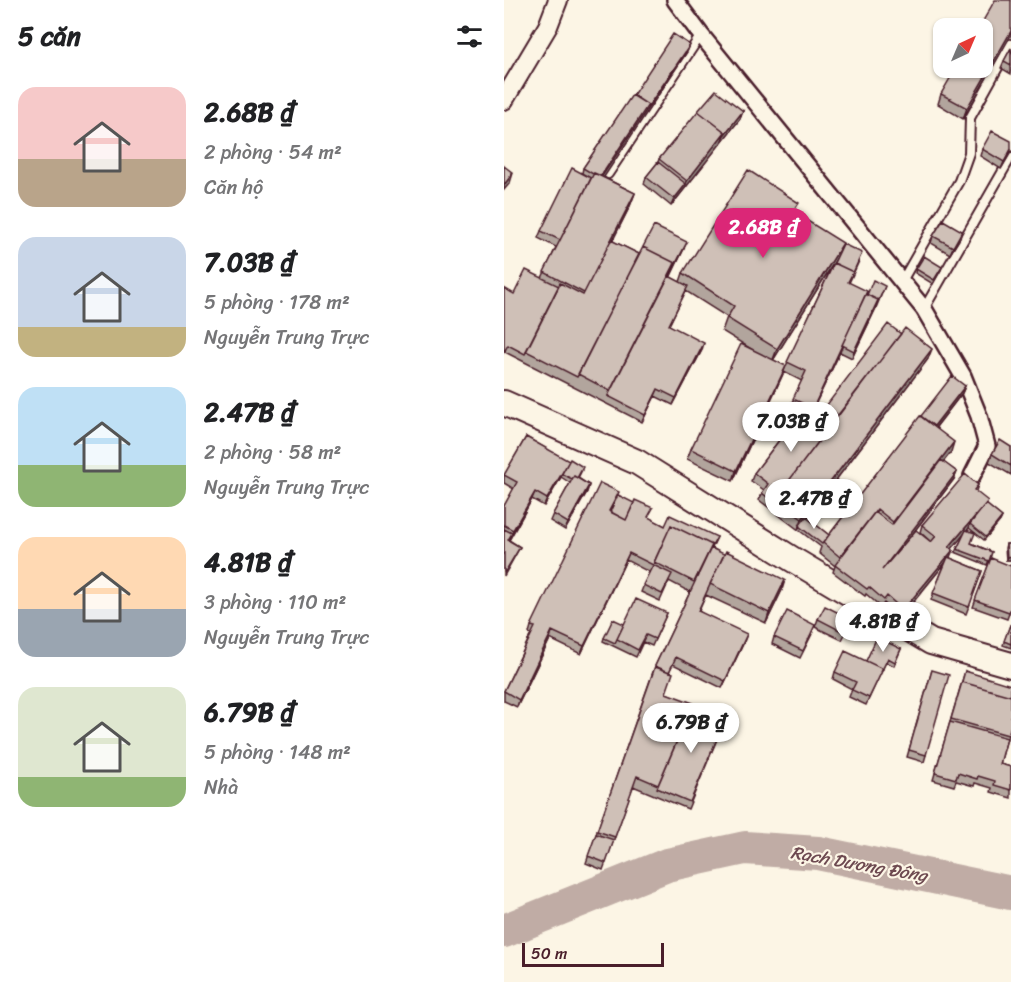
<!DOCTYPE html>
<html lang="vi">
<head>
<meta charset="utf-8">
<style>
  body { margin:0; font-family:Sriracha,sans-serif; background:#f2f2f2; color:#202124; height:100vh; display:flex; flex-direction:column; font-size:22px; white-space:nowrap }
  * { box-sizing:border-box; margin:0 }
  p { font-size:20px; color:#757577 }
  .icon { flex:none; width:33px; height:33px; fill:none; stroke:currentColor; stroke-width:2; stroke-linecap:round; stroke-linejoin:round }
  .map { position:relative; flex:1; overflow:hidden }
  .panel { display:flex; flex-direction:column; background:#fff; width:504px }
  .panel>* { flex:none }
  .needle { width:39px; rotate:44deg }
  .controls { position:absolute; left:429px; top:18px; display:grid; gap:12px }
  .controls a { display:grid; place-items:center; width:60px; height:60px; border-radius:12px; background:#fff; box-shadow:0 2px 4px #0004; font-size:30px }
  .scale { position:absolute; left:18px; bottom:15px; width:142px; box-sizing:border-box; padding-left:6px; border:3px solid #4a1f2b; border-top:0; font-size:16px; line-height:21px; white-space:nowrap; color:#4a1f2b; -webkit-text-stroke:4px #fcf5e5; paint-order:stroke }
  .price { position:absolute; translate:-50% -51px; padding:0 14px; border-radius:21px; background:#fff; color:#222; font-size:20px; line-height:39px; filter:drop-shadow(0 2px 3px #0008) }
  .price::after { content:''; position:absolute; left:50%; top:36px; width:18px; height:14px; margin-left:-9px; background:inherit; clip-path:polygon(0 0,100% 0,50% 100%) }
  .price.on { background:#db2777; color:#fff }
  ul { padding:0; list-style:none }
  li { display:flex; align-items:center; gap:18px; height:150px; padding:0 18px }
  li span { display:grid; place-items:center; flex:none; width:168px; height:120px; border-radius:18px; color:#555 }
  li>.icon { margin-inline-start:auto }
  span .icon { width:72px; height:72px; fill:#fffc; stroke-width:1 }
  li b { font-size:26px }
  h2 { display:flex; justify-content:space-between; align-items:center; height:72px; padding:0 18px; font-size:26px }
  main { display:flex; flex:1; min-height:0 }
  .map>svg:first-child { display:block }
  .lines { fill:none; stroke-linecap:round; stroke-linejoin:round }
  .river { stroke:#c0aca5; stroke-width:34 }
  .service-casing { stroke:#4a1f2b; stroke-width:12 }
  .minor-casing { stroke:#4a1f2b; stroke-width:20 }
  .tertiary-casing { stroke:#4a1f2b; stroke-width:22 }
  .primary-casing { stroke:#4a1f2b; stroke-width:28 }
  .service { stroke:#fcf5e5; stroke-width:8 }
  .minor { stroke:#fcf5e5; stroke-width:15 }
  .tertiary { stroke:#fcf5e5; stroke-width:18 }
  .primary { stroke:#fcf5e5; stroke-width:24 }
  .wall { fill:#b2a59d; stroke:#4a1f2b; stroke-width:1.5; fill-rule:evenodd }
  .shaded-wall { fill:#918680; stroke:#4a1f2b; stroke-width:1.5 }
  .building { fill:#cfc0b7; stroke:#4a1f2b; stroke-width:1.5 }
  .labels { text-anchor:middle; dominant-baseline:central; stroke-width:4.5; stroke-linejoin:round; paint-order:stroke }
  .water-label { font-size:18px; font-style:italic; fill:#6d4950; stroke:#fcf5e5 }
</style>
</head>
<body>
<main>
<section class="panel">
<h2>5 căn<svg class="icon" aria-label="filters" viewBox="0 0 24 24"><path d="M4 7h16M4 17h16"/><circle cx="9" cy="7" r="2"/><circle cx="15" cy="17" r="2"/></svg></h2>
<ul>
<li><span style="background:linear-gradient(#f6c9c9 60%,#b9a48a 0)"><svg class="icon" aria-label="home" viewBox="0 0 24 24"><path d="M3 11l9-7 9 7M6 9v11h12V9"/></svg></span><div><b>2.68B ₫</b><p>2 phòng · 54 m²</p><p>Căn hộ</p></div></li>
<li><span style="background:linear-gradient(#c9d6e8 75%,#c2b280 0)"><svg class="icon" aria-label="home" viewBox="0 0 24 24"><path d="M3 11l9-7 9 7M6 9v11h12V9"/></svg></span><div><b>7.03B ₫</b><p>5 phòng · 178 m²</p><p>Nguyễn Trung Trực</p></div></li>
<li><span style="background:linear-gradient(#bfe0f5 65%,#8fb573 0)"><svg class="icon" aria-label="home" viewBox="0 0 24 24"><path d="M3 11l9-7 9 7M6 9v11h12V9"/></svg></span><div><b>2.47B ₫</b><p>2 phòng · 58 m²</p><p>Nguyễn Trung Trực</p></div></li>
<li><span style="background:linear-gradient(#ffd9b3 60%,#9aa5b1 0)"><svg class="icon" aria-label="home" viewBox="0 0 24 24"><path d="M3 11l9-7 9 7M6 9v11h12V9"/></svg></span><div><b>4.81B ₫</b><p>3 phòng · 110 m²</p><p>Nguyễn Trung Trực</p></div></li>
<li><span style="background:linear-gradient(#dfe7d0 75%,#8fb573 0)"><svg class="icon" aria-label="home" viewBox="0 0 24 24"><path d="M3 11l9-7 9 7M6 9v11h12V9"/></svg></span><div><b>6.79B ₫</b><p>5 phòng · 148 m²</p><p>Nhà</p></div></li>
</ul>
</section>
<div class="map">
<svg width="507" height="982" viewBox="0 0 507 982">
  <rect width="100%" height="100%" fill="#fcf5e5"/>
  <filter id="ink" filterUnits="userSpaceOnUse"><feTurbulence type="fractalNoise" baseFrequency=".0167" numOctaves="2"/><feDisplacementMap in="SourceGraphic" scale="12" xChannelSelector="R" yChannelSelector="G"/><feConvolveMatrix kernelMatrix="1 2 1 2 8 2 1 2 1" color-interpolation-filters="sRGB"/></filter>
  <g filter="url(#ink)">
    <g class="lines">
      <path class="river" d="M0,931L163,865L241,848L314,853L507,893"/>
      <defs>
        <path id="service" d="M104,174L197,35
          M398,281L455,181L465,153L466,118L507,44
          M420,309L507,157"/>
        <path id="minor" d="M171,0L197,35L420,309L459,376L475,416L483,446L468,476"/>
        <path id="tertiary" d="M0,100L44,26L54,0"/>
        <path id="primary" d="M0,403L133,462L288,559L427,642L507,665"/>
      </defs>
      <use href="#service" class="service-casing"/>
      <use href="#minor" class="minor-casing"/>
      <use href="#tertiary" class="tertiary-casing"/>
      <use href="#primary" class="primary-casing"/>
      <use href="#service" class="service"/>
      <use href="#minor" class="minor"/>
      <use href="#tertiary" class="tertiary"/>
      <use href="#primary" class="primary"/>
    </g>
    <path class="wall" d="M507,0L459,119L434,104L437,94Z
      M186,45L183,52L99,177L131,193L126,206L108,241L135,254L180,249L166,277L176,282L179,273L291,213L337,249L355,261L345,283L372,308L348,358L336,352L306,415L313,421L327,425L330,421L319,413L322,406L424,359L303,518L325,535L417,416L461,386L458,393L432,427L447,452L439,462L453,472L450,479L403,541L427,542L416,532L418,525L474,485L472,491L482,504L498,517L496,521L480,540L465,528L463,530L467,543L488,552L483,565L451,552L461,533L447,549L446,558L478,571L462,614L427,600L441,563L397,617L380,603L377,607L362,594L361,596L329,572L331,566L315,553L317,547L255,500L260,490L247,481L250,473L295,414L285,409L298,381L280,372L229,481L183,459L187,449L249,350L218,331L223,317L182,291L165,325L198,350L169,405L151,396L138,422L1,352L10,294L38,278L52,247L34,238L37,231L78,173L79,168L129,95ZM329,264L282,366L269,360Z
      M507,48V74L497,68L500,61Z
      M239,111L236,119L167,206L140,184L142,177L154,162L155,159Z
      M478,149L507,152L497,169L476,156Z
      M429,236L456,238L446,254L427,243Z
      M412,269L437,270L429,284L411,273Z
      M22,437L78,470L74,478L85,485L83,492L61,530L46,521L49,514L66,483L57,477L40,506L28,499L5,540L16,547L0,576V506L10,489L0,483V476Z
      M507,447V475L485,462L488,454Z
      M114,495L145,518L161,526L213,537L208,548L278,590L262,623L202,595L195,611L240,642L218,688L169,664L165,672L162,693L188,706L221,720L184,809L129,786L99,870L82,863L151,666L186,592L165,581L156,601L137,592L145,572L122,560L77,654L46,639L13,707L0,701V691L27,634L25,633L27,626Z
      M502,544H507V560H502L501,548Z
      M487,558L507,608L503,619L469,607Z
      M163,613L148,646L139,642L132,657L99,641L100,638L120,624Z
      M314,619L345,626L338,640L311,627Z
      M506,625L507,626V648L499,645Z
      M309,632L296,658L268,644L270,637Z
      M397,649L390,666L382,662L362,705L345,697L348,689L329,679L331,672Z
      M428,670L422,755L420,762L403,757Z
      M461,671L504,735L496,764L507,767V798L487,792L488,788L471,783L470,786L452,781L450,786L429,780Z"/>
    <path class="shaded-wall" d="M507,31V35L459,119L463,108Z
      M186,45L183,52L92,189L96,179Z
      M239,111L236,119L217,143L220,135Z
      M221,132L217,143L167,206L170,199L182,184L183,181Z
      M507,149V152L497,169L500,162Z
      M9,173L6,183L0,190V185Z
      M131,193L126,206L76,306L80,293Z
      M458,231L456,238L446,254L449,247Z
      M183,242L167,276L105,397L104,396L106,391Z
      M339,243L334,256L268,362L273,349Z
      M381,286L372,308L348,358L350,351Z
      M363,291L336,352L305,418L309,408Z
      M200,343L198,350L169,405L172,398Z
      M428,349L424,359L296,527L295,526L294,530L298,519Z
      M282,366L278,376L229,481L232,471Z
      M461,386L458,393L425,436L428,429Z
      M154,389L151,396L138,422L141,415Z
      M450,442L447,452L385,532L389,522Z
      M65,461L57,477L40,506L43,499Z
      M453,472L450,479L375,578L378,570Z
      M85,485L83,492L61,530L64,523Z
      M31,492L28,499L3,544L9,530Z
      M484,501L481,508L466,524L465,528L443,555L445,547Z
      M498,517L496,521L480,540L482,537Z
      M449,550L446,557L397,617L399,610Z
      M125,553L122,560L77,654L80,646Z
      M507,556V560H502L503,557Z
      M281,580L278,590L262,623L265,613Z
      M48,631L46,639L13,707L15,700Z
      M243,634L240,642L218,688L221,681Z"/>
    <path class="building" d="M491,0H507V31L463,108L437,94L452,68H478V28H475Z
      M169,34L186,45L143,108L144,105L129,95Z
      M507,48V65L500,61Z
      M212,90L239,111L220,135L221,132L194,111Z
      M128,95L144,105L97,176L90,173L89,174L79,168Z
      M194,111L221,132L183,181L155,159Z
      M488,131L507,141V149L500,162L478,149Z
      M154,162L182,184L170,199L142,177Z
      M0,166L9,173L0,185Z
      M68,168L87,178L56,240L37,231Z
      M244,170L295,203L289,212L339,243L273,349L223,318L230,306L179,273Z
      M90,173L131,193L80,293L40,272Z
      M439,220L458,231L449,247L429,236Z
      M150,226L183,242L169,269L171,263L139,247Z
      M107,240L135,254L73,377L22,351L56,283L79,295Z
      M339,244L358,253L348,275L349,272L330,263Z
      M139,247L171,263L106,391L74,374Z
      M420,256L438,267L430,280L412,269Z
      M330,263L349,272L344,282L363,291L309,408L289,399L302,371L283,362Z
      M22,270L55,286L21,354L4,345L0,352V288L10,294Z
      M165,276L184,286L165,325L200,343L172,398L154,389L141,415L104,396Z
      M369,280L381,286L373,304L374,300L363,295Z
      M362,294L374,300L350,351L338,345Z
      M384,324L397,334L334,415L322,406Z
      M401,328L428,349L298,519L271,499Z
      M237,344L282,366L232,471L187,449Z
      M448,376L461,386L430,426L417,416Z
      M299,409L313,421L316,417L327,425L271,499L270,502L258,493L264,484L250,473Z
      M416,416L450,442L389,522L373,509L336,557L319,543Z
      M22,437L65,461L43,499L31,492L9,530L0,525V506L13,482L0,475Z
      M496,440L507,447V466L488,454Z
      M66,459L79,467L73,478L70,476L68,479L58,474Z
      M437,460L453,472L378,570L412,530L427,542L432,536L418,525L461,474L474,485L470,490L484,501L445,547L449,550L399,610L383,596L380,600L365,587L363,589L331,565L371,512L388,525Z
      M70,476L85,485L64,523L49,514Z
      M96,483L115,492L105,511L122,520L131,500L149,508L144,517L161,526L166,515L213,537L207,548L208,545L167,525L149,565L125,553L80,646L48,631L15,700L0,691L31,627L27,626Z
      M114,495L130,503L122,520L106,512Z
      M482,504L498,517L482,537L466,524Z
      M302,517L325,535L318,544L295,526Z
      M167,525L208,545L190,582L150,562Z
      M0,529L8,533L4,540L16,547L1,572H0Z
      M462,530L471,533L467,543L488,552L485,561L453,549Z
      M502,544H507V556L503,557Z
      M207,548L220,554L194,611L243,634L221,681L172,657L165,672L151,666Z
      M222,551L281,580L265,613L206,584Z
      M444,557L478,571L465,607L429,593Z
      M487,558L507,566V608L505,612L471,600Z
      M149,565L168,574L158,594L139,585Z
      M132,599L163,613L151,639L142,635L134,650L113,639Z
      M321,606L347,619L341,633L314,619Z
      M283,611L311,625L299,651L270,637Z
      M109,619L120,624L111,643L100,638Z
      M506,625L507,626V644L500,641Z
      M373,637L397,649L391,662L384,658L377,672L379,669L362,661Z
      M341,651L379,669L365,698L348,690L352,682L331,672Z
      M151,667L169,673L162,693L189,703L154,785L133,776L111,837L93,831Z
      M428,670L445,675L422,755L405,750Z
      M461,671L507,685V696L458,682L457,685Z
      M458,682L507,696V726L504,735L447,719Z
      M188,706L221,720L186,802L153,788Z
      M446,722L503,738L496,764L507,767V790L490,785L491,781L474,776L473,779L454,773L452,779L431,773Z
      M92,834L110,840L102,863L84,856Z"/>
  </g>
  <g class="labels">
    <g class="water-label">
      <text transform="translate(355 864) rotate(10)">Rạch Dương Đông</text>
    </g>
  </g>
</svg>
<div class="controls">
<a><svg class="needle" viewBox="-14 -14 28 28"><path d="M0-13l5 13h-10z" fill="#e53935"/><path d="M0 13l5-13h-10z" fill="#757577"/></svg></a>
</div>
<div class="scale">50 m</div>
<b class="price on" style="left:259px;top:259px">2.68B ₫</b>
<b class="price" style="left:287px;top:453px">7.03B ₫</b>
<b class="price" style="left:310px;top:530px">2.47B ₫</b>
<b class="price" style="left:379px;top:653px">4.81B ₫</b>
<b class="price" style="left:187px;top:754px">6.79B ₫</b>
</div>
</main>
</body>
</html>
